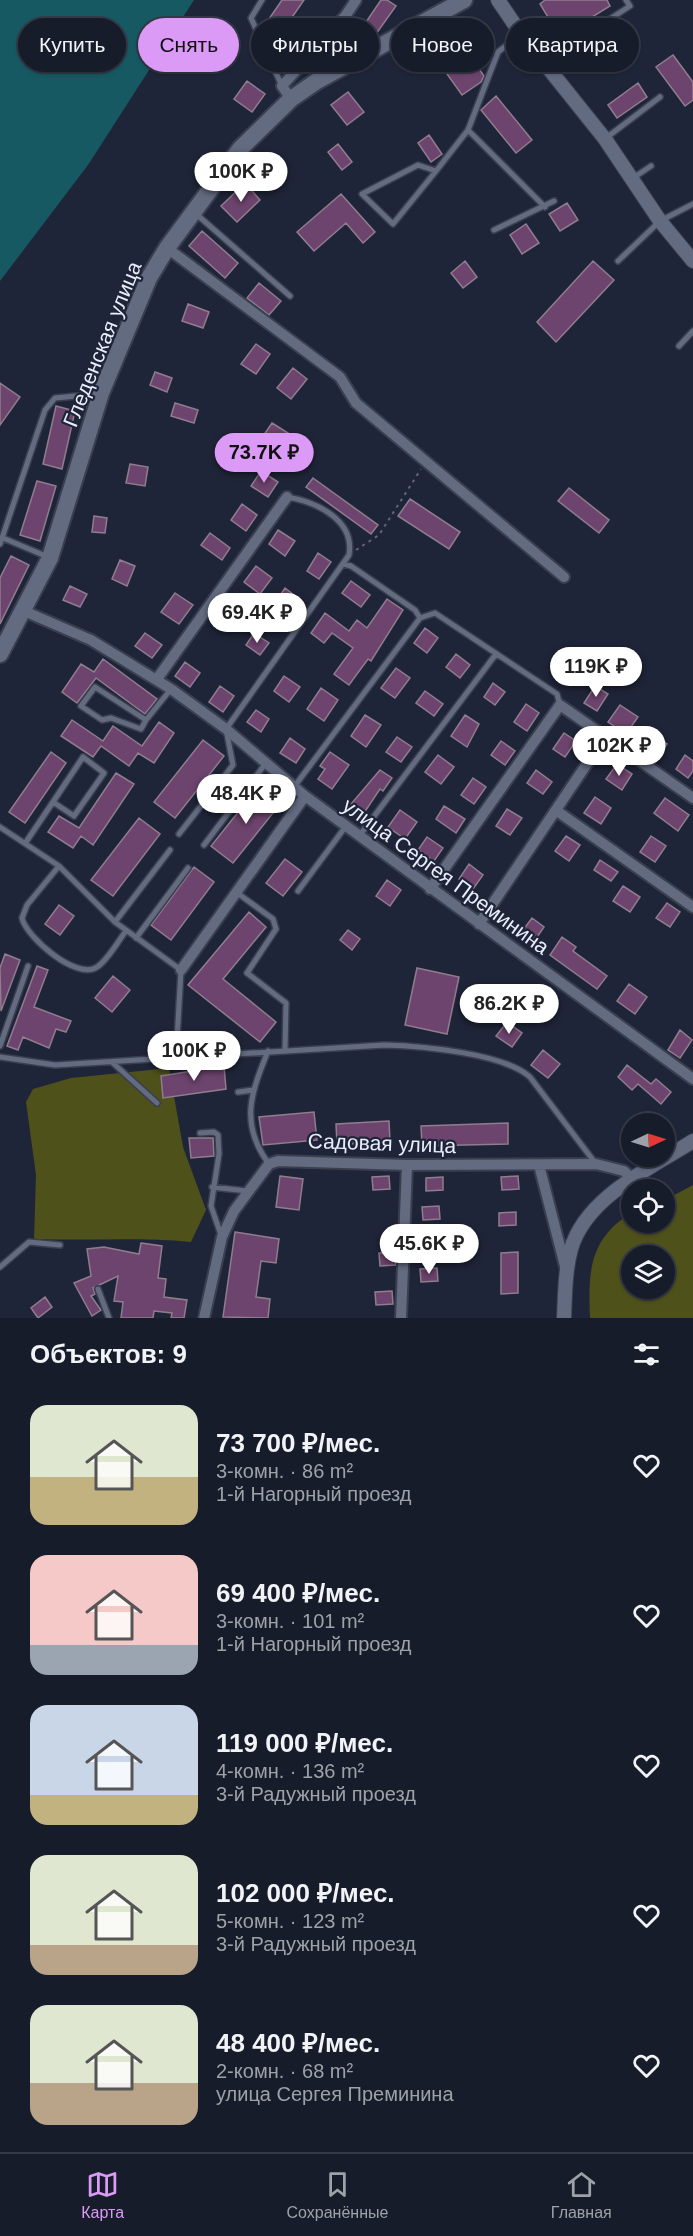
<!DOCTYPE html>
<html lang="ru">
<head>
<meta charset="utf-8">
<style>
  body { margin:0; font-family:Arial,sans-serif; background:#242936; color:#f1f3f6; height:100vh; display:flex; flex-direction:column; font-size:22px; white-space:nowrap }
  * { box-sizing:border-box; margin:0 }
  p { font-size:20px; color:#9ea1a8 }
  .icon { flex:none; width:33px; height:33px; fill:none; stroke:currentColor; stroke-width:2; stroke-linecap:round; stroke-linejoin:round }
  .map { position:relative; height:1318px; overflow:hidden }
  .sheet { display:flex; flex-direction:column; background:#171c2a; flex:1 }
  .sheet>* { flex:none }
  .top-card { position:absolute; left:18px; top:18px; width:657px; height:54px; display:flex; gap:12px }
  .needle { width:39px; rotate:86deg }
  .controls { position:absolute; left:621px; top:1113px; display:grid; gap:12px }
  .controls a { display:grid; place-items:center; width:54px; height:54px; border-radius:50%; background:#171c2a; box-shadow:0 2px 4px #0004,0 0 0 2px #363a47; font-size:30px }
  .price { position:absolute; translate:-50% -51px; padding:0 14px; border-radius:21px; background:#fff; color:#222; font-size:20px; line-height:39px; filter:drop-shadow(0 2px 3px #0008) }
  .price::after { content:''; position:absolute; left:50%; top:36px; width:18px; height:14px; margin-left:-9px; background:inherit; clip-path:polygon(0 0,100% 0,50% 100%) }
  .price.current { background:#da9af6; color:#111 }
  ul { padding:0; list-style:none }
  li { display:flex; align-items:center; gap:18px; height:150px; padding:0 30px }
  li span { display:grid; place-items:center; flex:none; width:168px; height:120px; border-radius:18px; color:#555 }
  li>.icon { margin-inline-start:auto }
  span .icon { width:72px; height:72px; fill:#fffc; stroke-width:1 }
  li b { font-size:26px }
  h2 { display:flex; justify-content:space-between; align-items:center; height:72px; padding:0 30px; font-size:26px }
  .chip { padding:0 21px; border-radius:27px; background:#171c2a; box-shadow:0 2px 4px #0004,0 0 0 2px #363a47; font-size:21px; line-height:54px }
  .chip.current { background:#da9af6; color:#111 }
  .tabs { display:flex; justify-content:space-around; align-items:center; height:84px; border-top:2px solid #363a47; background:#171c2a; font-size:16px; color:#9ea1a8 }
  .tabs a { display:grid; justify-items:center; gap:3px }
  .tabs .current { color:#da9af6 }
  .map>svg:first-child { display:block }
  .green { fill:#4e511a; fill-rule:evenodd }
  .water { fill:#165962 }
  .building { fill:#6d446d; stroke:#907c8f; stroke-width:1.5 }
  .lines { fill:none; stroke-linecap:round; stroke-linejoin:round }
  .service-casing { stroke:#3a3f4f; stroke-width:8 }
  .minor-casing { stroke:#3a3f4f; stroke-width:14 }
  .tertiary-casing { stroke:#3a3f4f; stroke-width:16 }
  .secondary-casing { stroke:#3a3f4f; stroke-width:20 }
  .path { stroke:#606576; stroke-width:2; stroke-dasharray:3 4.5; stroke-linecap:butt }
  .service { stroke:#636b81; stroke-width:5 }
  .minor { stroke:#636b81; stroke-width:10 }
  .tertiary { stroke:#636b81; stroke-width:14 }
  .secondary { stroke:#636b81; stroke-width:16 }
  .labels { text-anchor:middle; dominant-baseline:central; stroke-width:4.5; stroke-linejoin:round; paint-order:stroke }
  .street-label { font-size:21px; fill:#e9eefb; stroke:#1f2538 }
</style>
</head>
<body>
<div class="map">
<svg width="693" height="1318" viewBox="0 0 693 1318">
  <rect width="100%" height="100%" fill="#1f2538"/>
  <path class="green" d="M169,1068L183,1147L206,1210L191,1242C139,1237 86,1241 34,1239L36,1175L26,1102L33,1089L71,1078Z
    M693,1185V1318H590C588,1273 589,1239 631,1213L632,1222H664L665,1200ZM632,1256H664V1288H632Z"/>
  <path class="water" d="M0,0H194L88,165L0,281Z"/>
  <path class="building" d="M282,0H304L277,39L262,29Z
    M381,0H387L396,6L376,34L364,25Z
    M545,0H607L610,6L560,37L540,4Z
    M466,50L484,76L481,82L462,95L442,67Z
    M673,55L693,82V100L685,106L656,67Z
    M247,81L265,94L252,112L234,99Z
    M638,83L647,97L617,118L608,105Z
    M348,92L364,112L347,125L331,105Z
    M496,96L532,140L516,153L481,110Z
    M429,135L442,154L431,162L418,143Z
    M338,144L352,162L342,170L328,152Z
    M245,183L260,200L237,222L221,206Z
    M341,194L375,232L363,243L346,223L314,251L297,232Z
    M567,203L578,220L560,231L549,214Z
    M526,224L539,243L522,254L510,235Z
    M202,231L238,263L225,278L189,246Z
    M465,261L477,277L463,288L451,273Z
    M593,261L614,280L556,342L537,322Z
    M259,283L281,301L269,315L247,298Z
    M188,304L209,312L203,328L182,321Z
    M256,344L270,354L256,374L241,364Z
    M293,368L307,379L291,399L277,388Z
    M155,372L172,378L167,392L150,385Z
    M0,383L20,397L0,425Z
    M175,403L198,410L194,423L171,416Z
    M56,406L75,411L62,469L43,464Z
    M272,423L288,433L277,450L261,439Z
    M130,464L148,467L145,486L126,483Z
    M261,471L278,482L268,497L251,486Z
    M313,478L378,525L371,534L306,487Z
    M37,481L56,486L40,541L20,535Z
    M569,488L609,520L599,533L558,501Z
    M410,499L460,532L449,549L398,516Z
    M242,504L257,515L246,531L231,520Z
    M94,516L107,518L105,533L92,532Z
    M278,530L295,541L285,556L269,544Z
    M210,533L230,548L222,560L201,545Z
    M318,553L331,562L319,579L307,571Z
    M11,556L29,565L0,624V578Z
    M120,560L135,566L127,586L112,579Z
    M256,566L272,578L260,594L244,582Z
    M351,581L370,595L361,607L342,593Z
    M70,586L87,594L80,607L63,600Z
    M285,588L298,598L288,614L274,604Z
    M175,593L193,605L179,624L161,612Z
    M387,599L403,610L371,661L368,659L349,685L334,674L353,648L332,633L324,643L311,633L325,613L349,631L357,620L367,628Z
    M225,601L240,612L225,631L211,621Z
    M425,628L438,638L427,653L414,643Z
    M145,633L162,645L152,658L135,646Z
    M254,633L269,643L260,655L246,645Z
    M456,654L470,665L460,678L446,667Z
    M103,659L157,699L145,714L96,678L77,703L62,692L81,664L94,672Z
    M185,662L200,673L190,687L175,676Z
    M396,668L410,678L395,698L381,688Z
    M284,676L300,687L289,702L274,691Z
    M493,683L505,692L495,705L484,697Z
    M220,686L234,696L223,712L209,702Z
    M595,686L608,694L597,711L584,703Z
    M321,688L338,700L324,721L307,709Z
    M425,691L443,704L434,716L416,703Z
    M526,704L539,713L527,731L514,722Z
    M620,705L638,717L626,734L608,722Z
    M256,710L269,719L261,732L247,722Z
    M365,715L381,725L366,747L351,736Z
    M465,715L479,724L467,747L451,736Z
    M72,720L103,741L113,726L142,746L159,722L174,733L154,763L138,753L129,766L101,746L93,757L61,736Z
    M564,733L576,741L565,757L553,749Z
    M651,733L667,744L658,757L642,745Z
    M397,737L412,747L401,762L386,752Z
    M290,738L305,749L296,763L280,753Z
    M203,740L224,756L175,818L154,802Z
    M501,741L515,751L505,765L491,755Z
    M51,752L66,763L25,823L9,812Z
    M330,752L349,765L332,789L318,779L325,769L320,766Z
    M438,755L454,767L441,784L425,772Z
    M685,755L693,761V771L688,778L676,769Z
    M617,764L632,774L622,790L606,779Z
    M380,770L392,778L383,791L380,789L364,813L351,804Z
    M536,770L552,782L543,794L527,783Z
    M116,773L134,784L93,845L81,836L73,848L48,832L59,816L79,828Z
    M473,778L486,787L474,804L461,795Z
    M259,786L281,803L233,863L211,846Z
    M595,797L611,808L601,824L584,813Z
    M665,798L689,815L678,831L654,813Z
    M444,806L465,819L456,833L436,819Z
    M507,809L522,818L510,835L496,826Z
    M400,810L417,822L405,839L388,827Z
    M139,818L160,834L113,896L91,880Z
    M566,836L580,845L569,861L555,851Z
    M651,836L666,846L655,862L640,852Z
    M427,837L443,848L434,861L418,850Z
    M285,859L302,872L283,896L266,883Z
    M600,860L618,872L611,881L594,870Z
    M469,864L483,875L473,889L459,879Z
    M194,867L214,882L171,940L151,925Z
    M387,880L401,890L390,906L376,896Z
    M623,886L640,897L630,912L613,901Z
    M667,903L680,912L670,927L656,918Z
    M59,905L74,916L60,935L45,924Z
    M249,912L266,927L223,979L276,1022L260,1042L188,985Z
    M532,918L544,927L533,943L520,934Z
    M348,930L360,939L352,950L340,940Z
    M562,937L576,947L573,951L607,976L597,989L550,955Z
    M5,954L20,960L1,1011L0,968Z
    M37,966L48,970L34,1007L71,1021L66,1032L56,1029L49,1048L23,1037L18,1050L7,1046Z
    M417,968L459,977L447,1034L405,1025Z
    M113,976L130,990L112,1012L95,998Z
    M629,984L647,997L635,1014L617,1001Z
    M507,1022L522,1033L512,1047L496,1036Z
    M680,1030L692,1040L680,1058L668,1050Z
    M543,1050L560,1064L548,1078L531,1065Z
    M627,1065L651,1084L656,1079L671,1092L661,1104L638,1084L632,1090L618,1077Z
    M224,1066L226,1089L163,1098L161,1076Z
    M314,1112L317,1140L263,1145L259,1117Z
    M389,1121L390,1141L337,1145L336,1124Z
    M508,1123V1144L422,1146L421,1126Z
    M189,1138H213L214,1156L191,1158Z
    M280,1176L303,1179L299,1210L276,1207Z
    M389,1176L390,1189L373,1190L372,1177Z
    M518,1176L519,1189L502,1190L501,1177Z
    M443,1177V1190L426,1191V1178Z
    M439,1206L440,1219L423,1220L422,1207Z
    M516,1212V1225L499,1226V1213Z
    M235,1232L279,1239L276,1263L261,1261L256,1297L270,1299L268,1318L223,1317Z
    M141,1243L162,1246L158,1278L166,1279L164,1297L187,1300L184,1318H171L172,1313L154,1311L153,1318H121L123,1302L114,1301L118,1276L93,1288L95,1294L91,1296L101,1310L92,1316L74,1283L91,1276L87,1249L104,1247L139,1254Z
    M396,1252V1265L380,1266L379,1253Z
    M518,1252V1293L501,1294V1253Z
    M437,1268L438,1281L421,1282L420,1269Z
    M392,1291L393,1304L376,1305L375,1292Z
    M45,1297L52,1307L38,1318L31,1308Z"/>
  <g class="lines">
    <defs>
      <path id="service" d="M262,0L251,18L282,86
        M596,28L630,6L626,0
        M468,130L545,207
        M606,138L660,97
        M436,171L393,224L362,194L418,165L436,171L468,130L498,52L520,35
        M633,178L651,166
        M195,213L290,296
        M494,230L554,201
        M618,261L660,221L693,204
        M679,346L693,331
        M3,538L48,557
        M0,544L45,410L55,398L97,394
        M344,564L351,566L415,610L420,618
        M146,720L141,729L111,718L102,720L81,706L95,687L146,720L171,689
        M294,787L420,618L435,613L557,694L560,705
        M0,827L59,866L115,922L181,970L176,1057
        M179,834L233,765L226,729L349,555C355,520 317,502 287,497
        M360,835L496,654
        M26,842L53,802L74,816L104,773L83,757L53,802
        M204,845L266,763
        M59,866L27,905L22,918C26,937 77,981 97,967C108,960 118,941 126,931
        M298,891L346,826
        M236,892L273,919L276,929L247,973L286,1003L285,1050
        M115,922L170,850
        M136,938L188,868
        M0,1046L28,966
        M268,1051C251,1093 239,1124 269,1164
        M0,1057L55,1065L384,1045C421,1046 503,1053 530,1077L596,1164
        M113,1063L157,1103
        M238,1092L253,1090
        M200,1133L214,1132L218,1135L219,1154L211,1206L221,1235
        M212,1187L247,1191
        M0,1267L29,1242L60,1245
        M98,1289L109,1318"/>
      <path id="minor" d="M291,99L282,86L346,15L356,0
        M167,248L340,377L356,403L564,577
        M24,611L91,640L171,689L226,729L305,796L693,1079
        M157,679L287,497
        M557,811L693,907
        M430,889L560,705L693,798
        M479,924L605,737
        M181,970L305,796
        M539,1165L566,1270
        M204,1318L222,1237L234,1211L269,1164L278,1161L407,1165L596,1164L624,1171L632,1179
        M401,1318L407,1165"/>
      <path id="tertiary" d="M498,0L521,34L605,139L660,221L693,261
        M564,1318C565,1295 565,1271 571,1249C586,1197 651,1168 693,1141"/>
      <path id="secondary" d="M0,654L50,558L101,393L149,278L167,248L240,149L291,99L317,81L464,0"/>
    </defs>
    <use href="#service" class="service-casing"/>
    <use href="#minor" class="minor-casing"/>
    <use href="#tertiary" class="tertiary-casing"/>
    <use href="#secondary" class="secondary-casing"/>
    <path class="path" d="M356,550L379,535L421,469"/>
    <use href="#service" class="service"/>
    <use href="#minor" class="minor"/>
    <use href="#tertiary" class="tertiary"/>
    <use href="#secondary" class="secondary"/>
  </g>
  <g class="labels">
    <g class="street-label">
      <text transform="translate(102 344) rotate(-68)">Гледенская улица</text>
      <text transform="translate(446 876) rotate(36)">улица Сергея Преминина</text>
      <text transform="translate(382 1143) rotate(2)">Садовая улица</text>
    </g>
  </g>
</svg>
<div class="controls">
<a><svg class="needle" viewBox="-14 -14 28 28"><path d="M0-13l5 13h-10z" fill="#e53935"/><path d="M0 13l5-13h-10z" fill="#9ea1a8"/></svg></a>
<a><svg class="icon" aria-label="locate" viewBox="0 0 24 24"><circle cx="12" cy="12" r="6"/><path d="M12 2v4M12 18v4M2 12h4M18 12h4"/></svg></a>
<a><svg class="icon" aria-label="layers" viewBox="0 0 24 24"><path d="M12 4l9 5-9 5-9-5zM3 14l9 5 9-5"/></svg></a>
</div>
<b class="price" style="left:241px;top:203px">100K ₽</b>
<b class="price current" style="left:264px;top:484px">73.7K ₽</b>
<b class="price" style="left:257px;top:644px">69.4K ₽</b>
<b class="price" style="left:596px;top:698px">119K ₽</b>
<b class="price" style="left:619px;top:777px">102K ₽</b>
<b class="price" style="left:246px;top:825px">48.4K ₽</b>
<b class="price" style="left:509px;top:1035px">86.2K ₽</b>
<b class="price" style="left:194px;top:1082px">100K ₽</b>
<b class="price" style="left:429px;top:1275px">45.6K ₽</b>
<div class="top-card">
<a class="chip">Купить</a>
<a class="chip current">Снять</a>
<a class="chip">Фильтры</a>
<a class="chip">Новое</a>
<a class="chip">Квартира</a>
</div>
</div>
<section class="sheet">
<h2>Объектов: 9<svg class="icon" aria-label="filters" viewBox="0 0 24 24"><path d="M4 7h16M4 17h16"/><circle cx="9" cy="7" r="2"/><circle cx="15" cy="17" r="2"/></svg></h2>
<ul>
<li><span style="background:linear-gradient(#dfe7d0 60%,#c2b280 0)"><svg class="icon" aria-label="home" viewBox="0 0 24 24"><path d="M3 11l9-7 9 7M6 9v11h12V9"/></svg></span><div><b>73 700 ₽/мес.</b><p>3-комн. · 86 m²</p><p>1-й Нагорный проезд</p></div><svg class="icon" aria-label="heart" viewBox="0 0 24 24"><path d="M12 20l-8-8c-3-5 5-10 8-4 3-6 11-1 8 4z"/></svg></li>
<li><span style="background:linear-gradient(#f6c9c9 75%,#9aa5b1 0)"><svg class="icon" aria-label="home" viewBox="0 0 24 24"><path d="M3 11l9-7 9 7M6 9v11h12V9"/></svg></span><div><b>69 400 ₽/мес.</b><p>3-комн. · 101 m²</p><p>1-й Нагорный проезд</p></div><svg class="icon" aria-label="heart" viewBox="0 0 24 24"><path d="M12 20l-8-8c-3-5 5-10 8-4 3-6 11-1 8 4z"/></svg></li>
<li><span style="background:linear-gradient(#c9d6e8 75%,#c2b280 0)"><svg class="icon" aria-label="home" viewBox="0 0 24 24"><path d="M3 11l9-7 9 7M6 9v11h12V9"/></svg></span><div><b>119 000 ₽/мес.</b><p>4-комн. · 136 m²</p><p>3-й Радужный проезд</p></div><svg class="icon" aria-label="heart" viewBox="0 0 24 24"><path d="M12 20l-8-8c-3-5 5-10 8-4 3-6 11-1 8 4z"/></svg></li>
<li><span style="background:linear-gradient(#dfe7d0 75%,#b9a48a 0)"><svg class="icon" aria-label="home" viewBox="0 0 24 24"><path d="M3 11l9-7 9 7M6 9v11h12V9"/></svg></span><div><b>102 000 ₽/мес.</b><p>5-комн. · 123 m²</p><p>3-й Радужный проезд</p></div><svg class="icon" aria-label="heart" viewBox="0 0 24 24"><path d="M12 20l-8-8c-3-5 5-10 8-4 3-6 11-1 8 4z"/></svg></li>
<li><span style="background:linear-gradient(#dfe7d0 65%,#b9a48a 0)"><svg class="icon" aria-label="home" viewBox="0 0 24 24"><path d="M3 11l9-7 9 7M6 9v11h12V9"/></svg></span><div><b>48 400 ₽/мес.</b><p>2-комн. · 68 m²</p><p>улица Сергея Преминина</p></div><svg class="icon" aria-label="heart" viewBox="0 0 24 24"><path d="M12 20l-8-8c-3-5 5-10 8-4 3-6 11-1 8 4z"/></svg></li>
</ul>
</section>
<nav class="tabs">
<a class="current"><svg class="icon" aria-label="map" viewBox="0 0 24 24"><path d="M3 6l6-2 6 2 6-2v14l-6 2-6-2-6 2zM9 4v14M15 6v14"/></svg>Карта</a>
<a><svg class="icon" aria-label="saved" viewBox="0 0 24 24"><path d="M7 4h10v16l-5-4-5 4z"/></svg>Сохранённые</a>
<a><svg class="icon" aria-label="home" viewBox="0 0 24 24"><path d="M3 11l9-7 9 7M6 9v11h12V9"/></svg>Главная</a>
</nav>
</body>
</html>
